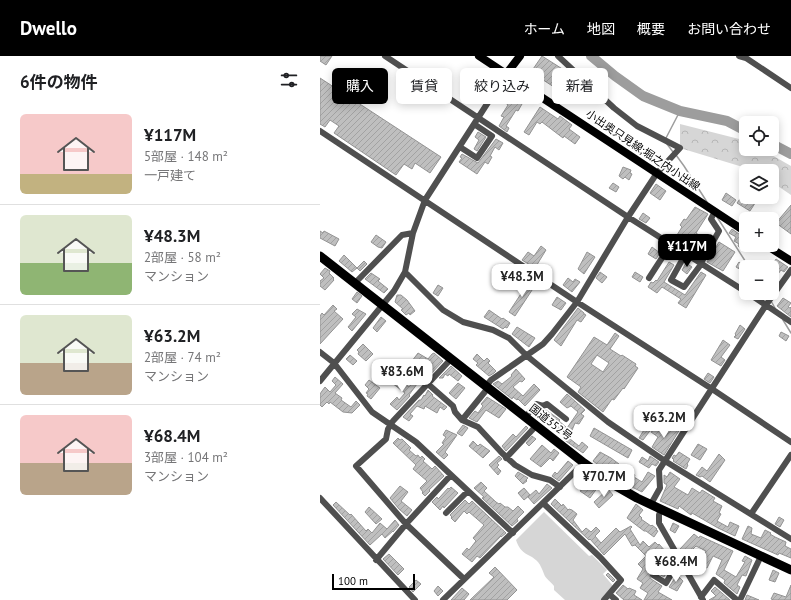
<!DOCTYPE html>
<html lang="ja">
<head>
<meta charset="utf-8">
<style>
  body { margin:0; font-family:"PT Sans","Noto Sans JP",sans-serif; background:#f2f2f2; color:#202124; height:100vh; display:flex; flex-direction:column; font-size:15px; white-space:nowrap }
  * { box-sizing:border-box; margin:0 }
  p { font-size:13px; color:#757577 }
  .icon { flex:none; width:22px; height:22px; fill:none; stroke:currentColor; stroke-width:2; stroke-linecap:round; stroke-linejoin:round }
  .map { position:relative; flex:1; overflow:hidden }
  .drawer { display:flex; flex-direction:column; background:#fff; width:320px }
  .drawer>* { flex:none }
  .guide { position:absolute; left:12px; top:12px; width:380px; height:36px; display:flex; gap:8px }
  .fabs { position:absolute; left:419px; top:60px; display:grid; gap:8px }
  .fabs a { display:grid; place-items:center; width:40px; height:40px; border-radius:6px; background:#fff; box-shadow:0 2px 10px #0003; font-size:20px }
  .scale { position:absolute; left:12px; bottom:10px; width:83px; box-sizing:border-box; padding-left:4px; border:2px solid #000; border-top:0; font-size:11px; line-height:14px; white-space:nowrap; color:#000; -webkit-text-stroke:3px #fff; paint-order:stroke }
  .price { position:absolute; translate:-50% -34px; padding:0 9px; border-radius:8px; background:#fff; color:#222; font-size:13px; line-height:26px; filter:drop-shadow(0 1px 2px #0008) }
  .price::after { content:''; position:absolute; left:50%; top:24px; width:12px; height:9px; margin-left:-6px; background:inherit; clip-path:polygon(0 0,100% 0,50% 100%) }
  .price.on { background:#000; color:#fff }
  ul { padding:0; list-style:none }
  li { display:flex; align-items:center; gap:12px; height:100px; padding:0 20px }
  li+li { border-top:1px solid #e0e0e0 }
  li span { display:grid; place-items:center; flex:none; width:112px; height:80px; border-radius:6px; color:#555 }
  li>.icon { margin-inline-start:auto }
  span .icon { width:48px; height:48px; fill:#fffc; stroke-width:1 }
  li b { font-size:17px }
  h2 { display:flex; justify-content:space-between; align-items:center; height:48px; padding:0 20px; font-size:17px }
  .pill { padding:0 14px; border-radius:6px; background:#fff; box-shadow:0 2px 10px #0003; font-size:14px; line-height:36px }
  .pill.on { background:#000; color:#fff }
  header { display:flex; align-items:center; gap:24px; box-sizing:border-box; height:56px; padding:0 20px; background:#000; color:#fff }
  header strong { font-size:19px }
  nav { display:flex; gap:22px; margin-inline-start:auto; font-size:14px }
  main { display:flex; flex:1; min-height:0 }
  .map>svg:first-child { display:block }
  .forest { fill:url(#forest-crowns) }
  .pitch { fill:#d6d6d6 }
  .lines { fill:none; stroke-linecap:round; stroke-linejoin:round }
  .stream { stroke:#9d9d9d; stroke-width:1.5 }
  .river { stroke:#9d9d9d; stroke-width:10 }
  .building { fill:url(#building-hatch); stroke:#939393; fill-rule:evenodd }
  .minor { stroke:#4f4f4f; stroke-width:6 }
  .major { stroke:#000; stroke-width:8 }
  .highway { stroke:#000; stroke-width:9 }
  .labels { text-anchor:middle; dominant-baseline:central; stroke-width:3.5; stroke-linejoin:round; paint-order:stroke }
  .street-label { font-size:11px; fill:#000; stroke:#fff }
</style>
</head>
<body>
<header>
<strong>Dwello</strong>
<nav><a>ホーム</a><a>地図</a><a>概要</a><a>お問い合わせ</a></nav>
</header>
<main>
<section class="drawer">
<h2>6件の物件<svg class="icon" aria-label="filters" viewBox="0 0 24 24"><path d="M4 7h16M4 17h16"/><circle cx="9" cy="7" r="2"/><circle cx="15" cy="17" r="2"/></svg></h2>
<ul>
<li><span style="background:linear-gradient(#f6c9c9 75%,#c2b280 0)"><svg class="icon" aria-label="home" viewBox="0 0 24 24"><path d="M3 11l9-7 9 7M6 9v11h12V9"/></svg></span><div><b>¥117M</b><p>5部屋 · 148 m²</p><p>一戸建て</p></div></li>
<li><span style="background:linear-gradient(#dfe7d0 60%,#8fb573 0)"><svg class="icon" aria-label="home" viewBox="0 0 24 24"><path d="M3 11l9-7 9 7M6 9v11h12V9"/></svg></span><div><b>¥48.3M</b><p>2部屋 · 58 m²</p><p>マンション</p></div></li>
<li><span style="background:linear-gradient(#dfe7d0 60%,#b9a48a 0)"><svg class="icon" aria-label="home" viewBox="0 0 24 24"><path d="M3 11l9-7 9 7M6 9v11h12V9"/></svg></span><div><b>¥63.2M</b><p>2部屋 · 74 m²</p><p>マンション</p></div></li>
<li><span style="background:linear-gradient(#f6c9c9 60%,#b9a48a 0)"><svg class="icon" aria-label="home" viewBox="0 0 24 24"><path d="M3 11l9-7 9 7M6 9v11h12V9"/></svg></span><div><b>¥68.4M</b><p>3部屋 · 104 m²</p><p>マンション</p></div></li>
</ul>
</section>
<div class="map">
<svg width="471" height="544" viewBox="0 0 471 544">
  <defs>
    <pattern id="forest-crowns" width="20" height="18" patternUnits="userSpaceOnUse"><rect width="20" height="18" fill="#d6d6d6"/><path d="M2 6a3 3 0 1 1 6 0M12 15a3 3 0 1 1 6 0" fill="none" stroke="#b6b6b6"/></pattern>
    <pattern id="building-hatch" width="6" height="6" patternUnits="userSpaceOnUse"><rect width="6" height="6" fill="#bfbfbf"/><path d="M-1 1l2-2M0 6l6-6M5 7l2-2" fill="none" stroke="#a2a2a2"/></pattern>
  </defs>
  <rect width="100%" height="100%" fill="#fff"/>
  <path class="forest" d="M360,68L423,84L426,85V93H441L471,110V139L452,126V115H436L360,92Z"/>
  <path class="pitch" d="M224,456L269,500L272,499L287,514L283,518L294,531L281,544H245L234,534V530C231,526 225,522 224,518C222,513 221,510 218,506C209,496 202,501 196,484Z"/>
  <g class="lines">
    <path class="stream" d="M346,82L360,55
      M347,88L353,96
      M356,99L364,110L387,146
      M397,161L429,211
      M446,237L449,242
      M451,245L455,252
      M463,264L471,277"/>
    <path class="river" d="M271,0L295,20L323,40L360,55L407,65L426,75
      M452,88L471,98"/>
  </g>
  <path class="building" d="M0,0H12L6,9L0,5Z
    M222,0L244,14L239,22L243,24L237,33L211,16Z
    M0,22L121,101L110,117L95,107L92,113L84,108L76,119L14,77L19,70L10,64L5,71L0,68Z
    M186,37L202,48L198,55L196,54L186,70L189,72L187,76L179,70L184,61L181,60L188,49L182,44Z
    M220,51L238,63L240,60L252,69L249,73L260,81L255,88L244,80L243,82L222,66L220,68L217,66L209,79L204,76Z
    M158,76L166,81L157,95L154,93L159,84L155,81Z
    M176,83L183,87L179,94L175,91L170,100L172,101L168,108L165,106L157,118L139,106L142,102L140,101L142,98L158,107Z
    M303,111L311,114L310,117L312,118L309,124L305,121L303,123L299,120Z
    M293,127L299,131L296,136L289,132Z
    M336,128L346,135L340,144L330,137Z
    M426,134V141H439L430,155L417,147Z
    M406,137L416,144L412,150L402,144Z
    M471,149V178L456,167Z
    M375,151L388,158L376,177L380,180L376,187L384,192L379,201L361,189L364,184L357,179L362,171L360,169L364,163L366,164Z
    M323,157L330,162L326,167L319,163Z
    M412,173L426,183V189L423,194L418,190L419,188L414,185L416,181L409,177Z
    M0,175L3,177L4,175L19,183L15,190L0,182Z
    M56,179L66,186L62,192L58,191L51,186Z
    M399,186L415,196L403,215L387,206Z
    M221,190L226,194L215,212L202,204L208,196L214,200Z
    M332,191L340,197L336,203L328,198Z
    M267,196L275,201L264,218L258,213Z
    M24,199L37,212L32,216L19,205Z
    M456,203L468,211L464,216L461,214L452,226V208Z
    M44,205L47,208L40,215L37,212Z
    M349,206L354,209L344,226L365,239L381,216L386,219L366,252L358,247L361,243L342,231L337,237L328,231L331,226L333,227L336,224L337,225Z
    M419,206L424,210L421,214L416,211Z
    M366,207L372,211L367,218L362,214Z
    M5,212L10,215L9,217L14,222L13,223L14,224L5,234L0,230V225L4,222L0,218Z
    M280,216L287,221L282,227L276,222Z
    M315,216L323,221L320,226L312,221Z
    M51,217L60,223L58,225L68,233L64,237L45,223Z
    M248,222L253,226L255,223L260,226L252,236L243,229Z
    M210,224L216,228L195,260L189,256Z
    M118,229L123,232L118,240L113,237Z
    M37,236L42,240L37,247L32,243Z
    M77,239H81L87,244L95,255L90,259L89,257L86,259L81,254L83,253L75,246Z
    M237,241L246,247L241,254L232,249Z
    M463,242L471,247L468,251L470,252L471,251V261L457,250Z
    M13,249L17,253L14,255L23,263L0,288V260L2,257L4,259Z
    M258,252L264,257V258L266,259L261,266L257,264L241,290L234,284Z
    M37,253L46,258L32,275L28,271L36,261L32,258Z
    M169,254L182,263L183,262L190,267L187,272L185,271L183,273L164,261Z
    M61,261L66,265L57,276L53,272Z
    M420,269L425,273L418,283L414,281L416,279L415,278Z
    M197,271L215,282L209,291L192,278Z
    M461,276L469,280L466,285L459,280Z
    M295,277L299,280L290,293L301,300L302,299L316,308L315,310L318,312L304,333L303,332L294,344L292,343L283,356L258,336L261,331L247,321L274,281L287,289ZM277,299L289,307L283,316L271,308Z
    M403,284L410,289L401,301L405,304L401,310L391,304Z
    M43,288L53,298L46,305L38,298L39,296L37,294Z
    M98,297L108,303L112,298L114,297L123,305L110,319L92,305Z
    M157,298L164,305L167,302L170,305L168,307L176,315L174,317L169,320L156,309L158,307L153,303Z
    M30,299L37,305L33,309L26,303Z
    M131,310L142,320L138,325L129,318L128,320L125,318L123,322H119Z
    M196,313L205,323L202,326L200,325L193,331L203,340L214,328L220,334L205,350L198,343L197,344L193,341L192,343L173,328L178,325L182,328L192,320L191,319Z
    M388,317L394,321L390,327L384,323Z
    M15,321L23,328L15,337L22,342L21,344L31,351L36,345L40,349L32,357L23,356L10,346L9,348L7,346L2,351L0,349V338L2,335L5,331L10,336L16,329L12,325Z
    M77,322L89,331L93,326L97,328L89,339L90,340L77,354L70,348L77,341L79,344L85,337L72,327Z
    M49,324L60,332L51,343L47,340L48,338L46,337L49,333L45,329Z
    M138,327L145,332L136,343L129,337Z
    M108,334L113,339L112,340L127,351L124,354L120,351L117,357L105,350L104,353L97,350L90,358L93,360L89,365L83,361L99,344H101L104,339L105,340Z
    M247,338L265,354L261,358L264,360L259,368L255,367L250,379L239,372L238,373L224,361L222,364L213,358L218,353L222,357L226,354L240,364L239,365L247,372L258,356L251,350L247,352L240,346Z
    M167,341L186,353L179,362L166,354L157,366L149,362L155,355L158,357L163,350L161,348Z
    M353,368L360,373L344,399L332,391L338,381L331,376L335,370L347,378Z
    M143,369L148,372L142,380L137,377Z
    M327,369L332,372L323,384L319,382Z
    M206,370L208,372L186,395L182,390L193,378L196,381Z
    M274,372L312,394L308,402L270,380Z
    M126,374L137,379L125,396L128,399L124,403L116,396L124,388L122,387L126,381L123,379Z
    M245,379L259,390L262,386L268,391L263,397L243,383Z
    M212,380L216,383L209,390L206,387Z
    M78,382L80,384L82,383L91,392L89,394L96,400L98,399L100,402L102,400L105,403L103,405L112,413L115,410L124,420L109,434L110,435L105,440L102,437L103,436L100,432L107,425L93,413L96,409L73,387Z
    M153,385L158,390L160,388L170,395L163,402L149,390Z
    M378,388L387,393L380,404L371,399Z
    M222,389L231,397L234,393L239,397L233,405L230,402L221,411L210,403Z
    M280,396L291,402L299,408L291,418L273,405Z
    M359,396L370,403L367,408L368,409L366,413L353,405L354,404L352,402L354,399L356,400Z
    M399,398L405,404L390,426L382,420L380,421L376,419L382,411L387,415Z
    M179,400L182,403L177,407L179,409L177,411L181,415L178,419L169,409Z
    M330,400L339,406L336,410L332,408L329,412L319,406L322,401L328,405Z
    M248,405L253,409L239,425L232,420L235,416L237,418Z
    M308,415L315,419L314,421L322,426L328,416L335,420L322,436L310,430L313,425L304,420Z
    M198,416L208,422L206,424L207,425L203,428L195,420Z
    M350,416L360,423L354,431L368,439L372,432L380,437L382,434L395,442L393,445L402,450L399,457L401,458L397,465L408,471L410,466L419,470L415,480L398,472L372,457L371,459L359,450L358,453L340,445L347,429L344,427V419L347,421Z
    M270,423L274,426L276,423L280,428L270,442L260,435Z
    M161,426L167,432L164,435L176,446L179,448L180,447L185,451H188L193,455L198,450L204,456L197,463L198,465L192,470L162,442L164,441L154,432Z
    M227,428L232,432L214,448L208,441L216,434L219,438Z
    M80,430L88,436L81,445L92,454L87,460L79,453L70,442Z
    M131,431L138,437L124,452L123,450L120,454L112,446L117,441L118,443L120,441L128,432L129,433Z
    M204,432L210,439L204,444L198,437Z
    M288,433L293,439L279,452L274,446Z
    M235,443L242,450L243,448L248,454L249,453L252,454L257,458L253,464L262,476L266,472L271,476L276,471L280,475L275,480L281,487L296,472L300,476L311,470L312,471L310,473L320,489L323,485L329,491L335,486L338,489L339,488L346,496L345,497L354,503L344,521L334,515H331L329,519L331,523L342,530L338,536L352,544H324L328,537L320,532L323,527L317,523L323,513L318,508L326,500L315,489L312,490L305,478L284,499L270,483L269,484L231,448Z
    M145,444L149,448L152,445L186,477L181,481V480L160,502L157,500L152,506L142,498L147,492L149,494L156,485L153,482L164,469L149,456L147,458L144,455L135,466L131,462L132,461L130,459Z
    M16,446L30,459L31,458L46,475L48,473L52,477L60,467L67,473L75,464L79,469L73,476V475L65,482L62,478L50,489L13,449Z
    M316,448L323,454L319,459L322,462L321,463L331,470L332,469L337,473L336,474L338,475L334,481L326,475H324L307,462Z
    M49,451L62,463L56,468L45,456Z
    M459,461L464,464L460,471L455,468Z
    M353,467L359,470L355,477L350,474Z
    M428,470L432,472L431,478L441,482L445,474L451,477L450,478L455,481L466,486L465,490L471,493V502L459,497L458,499L422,483Z
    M374,478L379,482L380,480L413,495L404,514L416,521L425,506L422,505L425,500L432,504L426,520L422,519L417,529L420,531L417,538L404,527L405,524L396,518L402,504L393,500L387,512L381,509L386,495L376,490L367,499L360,493Z
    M69,498L84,513L78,519L63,503Z
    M175,511L197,534L187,544H150L174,521L169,517Z
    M453,514L459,517L455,526L449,524Z
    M288,517L295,524L293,526L286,519Z
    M357,519L363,525L357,535L349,531Z
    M96,524L101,528L93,536L89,531Z
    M303,529L308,533L309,532L316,535L314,539L322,544H304L296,537Z
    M471,529V544H454L451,543L454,537L466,541Z
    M118,530L123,535L118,540L114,535Z
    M395,531L410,544H389L396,540L391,535Z
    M142,532L149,538L144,544H131Z
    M427,539L439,544H425Z"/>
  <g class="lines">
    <path class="minor" d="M65,0L308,161L426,236
      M419,0L426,2L471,32
      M0,75L257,246L392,333L471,386
      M140,91L157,102L172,80L154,68
      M366,197L351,224L364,231L382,207
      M381,207L399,175L391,163L395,155
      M85,216L123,254L143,266L173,274L189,282L207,300L288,366L345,405L471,483
      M329,222L351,188
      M35,227L82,179L93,177
      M428,237L471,266
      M0,296L14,307L52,356L96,386L193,477
      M131,303L73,365L68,373L66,383L36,410L86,468L144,523
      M0,325L74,235L85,216L93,177L105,144L187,17
      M108,328L133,350L135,356L142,364L158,371L182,397L195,409L212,419L230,424L240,431
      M166,330L171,324L223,288L232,278L257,246L308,161L337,117L360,92L317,70L294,52L238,0
      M208,358L216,348L223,350L227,348L246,363
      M142,364L168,332
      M186,402L216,370
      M0,442L95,544
      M223,447L280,501L301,524L284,544
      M331,448L340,432L339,414L446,249L471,214
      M341,453L339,459V467L383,544
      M126,457L148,435
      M431,458L471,399
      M56,504L86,468L131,419
      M333,519L346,527L360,503
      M289,538L296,544
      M381,541L394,524L417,544
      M123,544L264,407
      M420,544L441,500"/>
    <path class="major" d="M159,0L426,176
      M187,17L200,0
      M446,189L471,205"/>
    <path class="highway" d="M0,200L264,407L296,430L317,442L471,514"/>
  </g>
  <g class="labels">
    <g class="street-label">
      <text transform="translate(323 94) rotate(34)">小出奥只見線;堀之内小出線</text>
      <text transform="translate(231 366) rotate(38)">国道352号</text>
    </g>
  </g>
</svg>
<div class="fabs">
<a><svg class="icon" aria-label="locate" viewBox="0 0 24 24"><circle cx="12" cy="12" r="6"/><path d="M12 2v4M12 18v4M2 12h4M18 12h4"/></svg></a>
<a><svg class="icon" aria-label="layers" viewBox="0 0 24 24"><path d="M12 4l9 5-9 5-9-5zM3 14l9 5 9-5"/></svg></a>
<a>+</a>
<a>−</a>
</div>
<div class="scale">100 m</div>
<b class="price on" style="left:367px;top:212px">¥117M</b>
<b class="price" style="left:202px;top:242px">¥48.3M</b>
<b class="price" style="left:82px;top:337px">¥83.6M</b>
<b class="price" style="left:344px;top:383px">¥63.2M</b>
<b class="price" style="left:284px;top:442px">¥70.7M</b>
<b class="price" style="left:356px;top:527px">¥68.4M</b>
<div class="guide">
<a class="pill on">購入</a>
<a class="pill">賃貸</a>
<a class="pill">絞り込み</a>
<a class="pill">新着</a>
</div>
</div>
</main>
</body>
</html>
